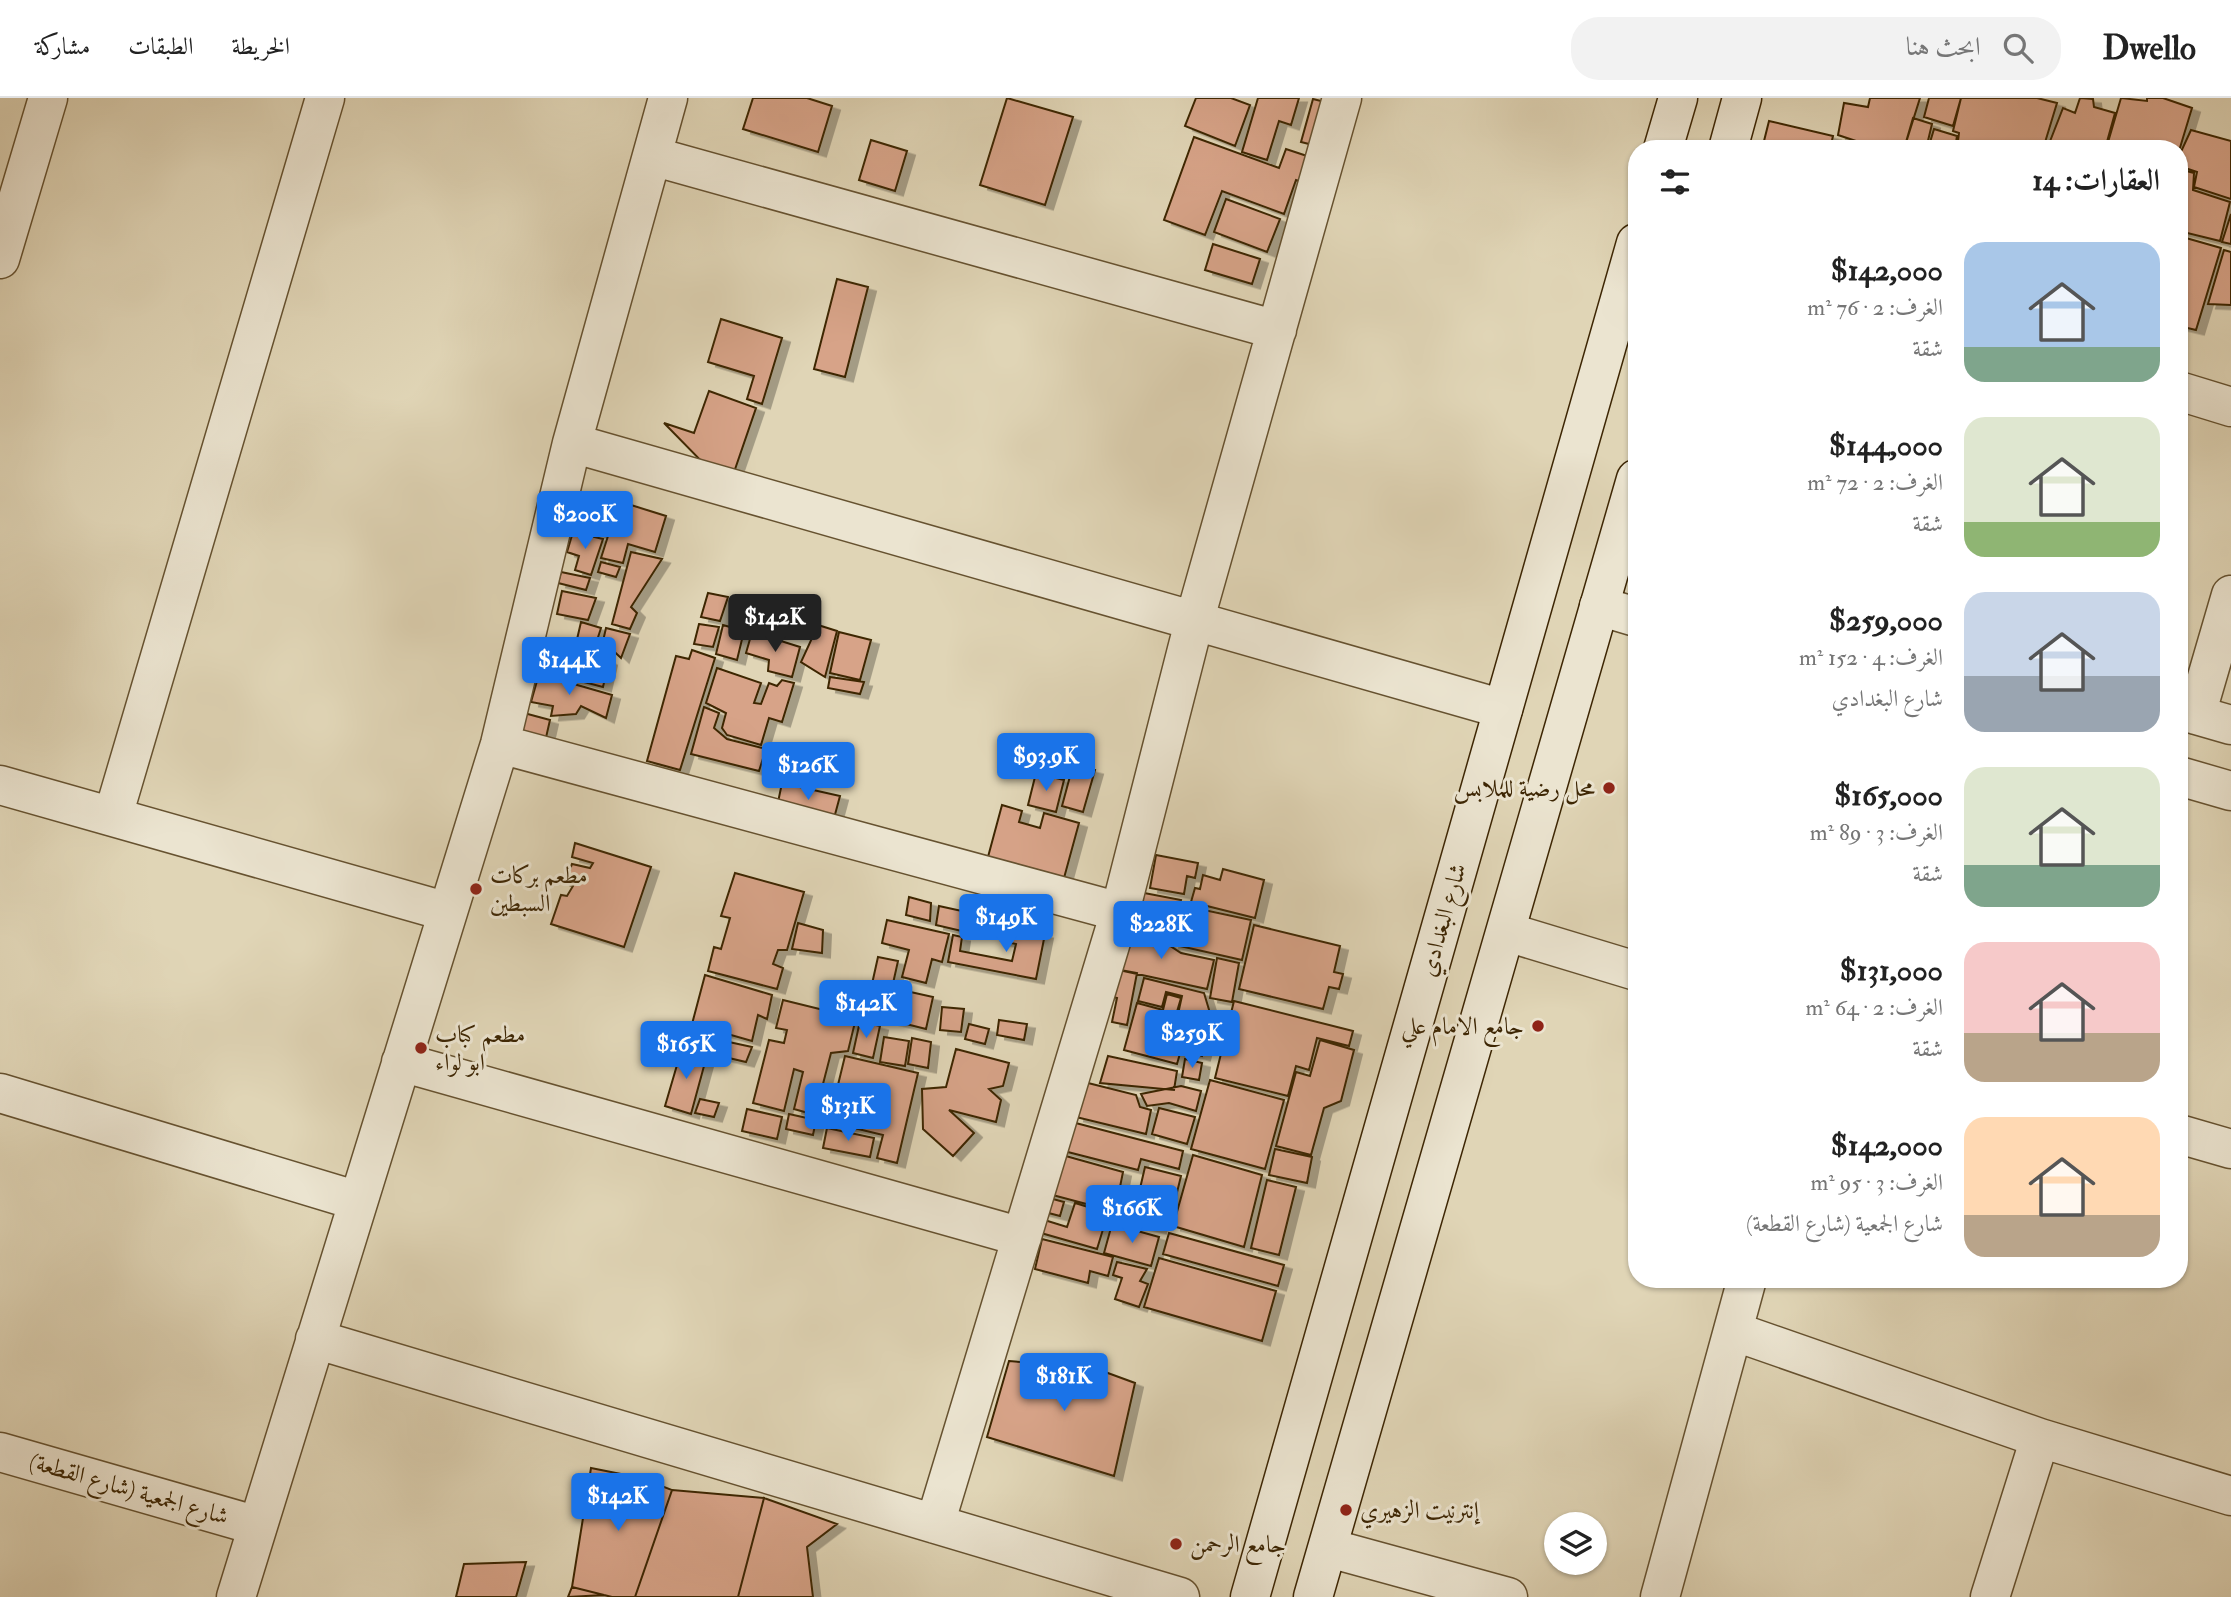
<!DOCTYPE html>
<html lang="ar">
<head>
<meta charset="utf-8">
<style>
  body { margin:0; font-family:"IM FELL Double Pica",Amiri,serif; background:#f2f2f2; color:#222; direction:rtl; height:100vh; display:flex; flex-direction:column; font-size:26px; white-space:nowrap }
  * { box-sizing:border-box; margin:0 }
  p { font-size:23px; color:#767676 }
  .icon { flex:none; width:38px; height:38px; fill:none; stroke:currentColor; stroke-width:2; stroke-linecap:round; stroke-linejoin:round }
  .map { position:relative; flex:1; overflow:hidden; direction:ltr }
  .side { position:absolute; left:1628px; top:42px; width:560px; height:1148px; display:flex; flex-direction:column; background:#fff; border-radius:28px; box-shadow:0 2px 5px #0004; direction:rtl }
  .side>* { flex:none }
  .fabs { position:absolute; left:1544px; top:1414px; display:grid; gap:14px }
  .fabs a { display:grid; place-items:center; width:63px; height:63px; border-radius:50%; background:#fff; box-shadow:0 2px 5px #0004; font-size:35px }
  .price { position:absolute; translate:-50% -60px; padding:0 16px; border-radius:7px; background:#1a73e8; color:#fff; font-size:23px; line-height:46px; filter:drop-shadow(0 2px 4px #0008) }
  .price::after { content:''; position:absolute; left:50%; top:42px; width:21px; height:16px; margin-left:-10px; background:inherit; clip-path:polygon(0 0,100% 0,50% 100%) }
  .price.selected { background:#222; color:#fff }
  ul { padding:0; list-style:none }
  li { display:flex; align-items:center; gap:21px; height:175px; padding:0 28px }
  li span { display:grid; place-items:center; flex:none; width:196px; height:140px; border-radius:21px; color:#555 }
  li>.icon { margin-inline-start:auto }
  span .icon { width:84px; height:84px; fill:#fffc; stroke-width:1 }
  li b { font-size:30px }
  h2 { display:flex; justify-content:space-between; align-items:center; height:84px; padding:0 28px; font-size:30px }
  header { display:flex; align-items:center; gap:42px; box-sizing:border-box; height:98px; padding:0 35px; background:#fff; border-bottom:2px solid #e0e0e0 }
  header strong { font-size:33px }
  nav { display:flex; gap:38px; margin-inline-start:auto; font-size:24px }
  .search { width:490px; height:63px; background:#f2f2f2; display:flex; align-items:center; gap:18px; box-sizing:border-box; padding:0 24px; border-radius:28px; color:#767676; font-size:26px }
  .map>svg:first-child { display:block }
  .building { fill:#d7a388; stroke:#3d2604; stroke-width:2; filter:url(#shadow) }
  .lines { fill:none; stroke-linecap:round; stroke-linejoin:round }
  .street-casing { stroke:#665230; stroke-width:41 }
  .secondary-casing { stroke:#3d2604; stroke-width:41 }
  .street { stroke:#ebe4d0; stroke-width:38 }
  .secondary { stroke:#ebe4d0; stroke-width:38 }
  .poi-dot { fill:#8f2418; stroke:#ebe4d0; stroke-width:2.5 }
  .labels { text-anchor:middle; dominant-baseline:central; stroke-width:6; stroke-linejoin:round; paint-order:stroke }
  .poi-label { font-size:24px; fill:#3d2604; stroke:#ebe4d0; text-anchor:start }
  .street-label { font-size:24px; fill:#3d2604; stroke:#ebe4d0 }
</style>
</head>
<body>
<header>
<strong>Dwello</strong>
<div class="search"><svg class="icon" aria-label="search" viewBox="0 0 24 24"><circle cx="10" cy="10" r="6"/><path d="M15 15l6 6"/></svg>ابحث هنا</div>
<nav><a>الخريطة</a><a>الطبقات</a><a>مشاركة</a></nav>
</header>
<div class="map">
<svg width="2231" height="1499" viewBox="0 0 2231 1499">
  <defs>
    <filter id="shadow"><feDropShadow dx="8" dy="4.5" stdDeviation="0" flood-color="#0004"/></filter>
  </defs>
  <rect width="100%" height="100%" fill="#e0d5b6"/>
  <filter id="stains"><feTurbulence type="fractalNoise" baseFrequency=".00286" numOctaves="4"/><feColorMatrix values="0 0 0 0 .2 0 0 0 0 .09 0 0 0 0 .02 0 0 0 .5 -.17"/></filter>
  <radialGradient id="worn" r=".72"><stop offset=".6" stop-color="#630" stop-opacity="0"/><stop offset="1" stop-color="#630" stop-opacity=".3"/></radialGradient>
  <path class="building" d="M753,0H807L832,8L818,54L743,31Z
    M1007,0L1073,19L1045,107L980,87Z
    M1196,0H1231L1250,7L1235,48L1185,28Z
    M1258,0H1299L1291,27L1279,23L1267,62L1242,54Z
    M1870,0H1920L1904,51H1880L1838,37L1844,5L1868,9Z
    M1929,0H1961L1953,28L1924,19Z
    M1961,0H2037L2057,5L2043,51H1957L1959,35L1953,33Z
    M2080,0L2093,1L2094,9L2115,15L2105,51H2047L2063,10L2075,15Z
    M2121,0L2147,3V0H2163L2192,10L2179,53L2106,51Z
    M1313,1L1333,6L1321,49L1301,44Z
    M1913,20L1932,26L1926,51H1904Z
    M1769,23L1833,38L1830,51H1762Z
    M1934,31L1957,38L1955,51H1928Z
    M2191,32L2231,43V101L2194,89L2197,74L2179,68V58Z
    M1194,39L1279,70L1286,51L1316,61L1308,86L1296,82L1284,116L1222,93L1205,137L1164,122Z
    M871,42L907,53L895,93L859,82Z
    M1837,44L1870,51H1835Z
    M2179,71L2194,75L2193,92L2230,104L2220,143L2179,133Z
    M1226,101L1280,121L1267,154L1214,134Z
    M2231,116V146L2222,144Z
    M2179,138L2221,150L2196,232L2179,228Z
    M1213,146L1260,161L1252,186L1205,172Z
    M2224,152L2231,154V207L2208,206Z
    M837,181L868,189L845,279L814,271Z
    M721,221L782,240L762,306L747,301L754,278L708,264Z
    M709,293L756,310L732,380L711,373L664,325L694,335Z
    M589,396L621,405L612,423L622,432L631,407L666,418L655,454L628,446L623,465L601,460L608,438L580,429Z
    M573,434L603,441L591,477L575,472L579,458L567,454Z
    M631,454L662,461L631,509L637,515L630,531L612,526Z
    M601,464L620,469L616,479L598,474Z
    M561,474L590,480L586,492L558,485Z
    M562,493L596,500L588,522L557,516Z
    M708,495L728,499L720,523L701,519Z
    M581,524L601,530L593,555L609,563L603,589L542,573L550,552L575,550Z
    M699,526L719,529L713,549L694,546Z
    M723,527L744,533L737,562L716,556Z
    M818,527L837,533L825,579L801,564Z
    M606,530L630,536L621,560L603,543Z
    M752,534L800,549L792,579L768,573L769,562L746,555Z
    M839,534L871,542L860,582L830,575Z
    M692,552L715,560L680,672L647,663L676,558L689,561Z
    M717,570L761,585L754,605L761,606L769,585L777,588L782,582L794,585L782,624L769,620L761,647L727,637L722,630L726,615L706,605Z
    M539,576L612,597L606,620L581,608L576,616L551,618L553,608L531,604Z
    M830,579L864,584L860,596L828,590Z
    M704,609L719,615L714,630L727,641L766,651L759,673L691,656Z
    M524,615L550,622L545,644L518,635Z
    M768,663L793,668L790,681L764,678Z
    M1073,667L1095,672L1083,714L1062,708Z
    M1036,675L1064,682L1056,714L1028,707Z
    M782,685L840,698L833,724L777,709Z
    M1002,707L1022,713L1019,724L1040,730L1044,715L1079,725L1061,791L985,770Z
    M575,745L651,769L624,849L551,826L561,797L567,798L573,788L565,786L572,766L590,770L593,765L572,759Z
    M1156,757L1198,765L1195,780L1187,778L1184,796L1150,790Z
    M1223,771L1264,782L1255,820L1191,804L1195,790L1200,791L1203,777L1220,782Z
    M735,775L804,794L787,852H778L773,866L783,870L777,891L708,873L714,849L721,851L730,820L721,818Z
    M1139,794L1181,802L1179,811L1169,809L1165,833L1134,827Z
    M909,799L931,805L930,823L906,817Z
    M939,808L971,815L966,834L936,827Z
    M1190,809L1251,822L1242,862L1171,846L1174,834L1183,837Z
    M887,822L949,836L942,864L932,861L926,885L902,879L909,852L882,845Z
    M798,825L823,832L822,855L792,851Z
    M1254,827L1340,848L1334,874L1343,876L1339,891L1329,889L1323,911L1239,891Z
    M1004,829L1045,836L1036,881L948,864L953,837L962,839L960,853L1012,863L1016,846L1001,843Z
    M1123,831L1155,838L1181,855L1214,862L1207,891L1114,871Z
    M878,859L898,863L886,917L866,913Z
    M1217,860L1239,865L1232,904L1210,900Z
    M1099,868L1137,875L1127,927L1112,924L1117,900L1094,894Z
    M705,877L772,897L767,921L758,917L752,943L717,933L715,941L752,949L746,964L716,957L687,945Z
    M1144,880L1204,895L1213,925L1178,916L1182,898L1166,894L1162,909L1138,903Z
    M897,891L933,899L926,931L890,922Z
    M1167,896L1181,900L1176,917L1210,927L1202,958L1181,952L1177,966L1124,952L1137,905L1163,912Z
    M783,902L856,920L848,953L831,955L815,1017L794,1011L803,974L794,971L784,1013L753,1005L769,942L784,945L787,932L776,930Z
    M1234,903L1353,933L1349,948L1317,940L1309,972L1296,968L1288,998L1215,980Z
    M942,909L964,911L961,934L940,932Z
    M999,922L1027,926L1024,942L997,937Z
    M860,923L880,928L873,960L853,955Z
    M969,926L989,931L985,946L965,941Z
    M884,939L909,943L905,968L880,964Z
    M912,940L931,944L928,970L908,966Z
    M1320,942L1354,952L1341,1003L1324,1010L1311,1057L1276,1048L1296,974L1310,978Z
    M682,950L707,957L691,1016L665,1008Z
    M956,951L1009,965L1003,988L989,991L1001,1002L996,1024L949,1012L974,1035L953,1058L923,1031L922,991L946,989Z
    M845,958L918,975L897,1065L877,1060L883,1037L829,1024Z
    M1108,958L1177,973L1174,992L1100,985Z
    M1185,961L1202,965L1199,982L1182,979Z
    M1210,982L1284,1002L1265,1071L1191,1051Z
    M1084,984L1136,997L1140,1009L1151,1012L1146,1036L1076,1019Z
    M1181,988L1201,993L1196,1013L1169,1005L1147,1008L1141,996Z
    M700,1001L719,1005L714,1019L695,1015Z
    M1159,1010L1195,1019L1187,1046L1152,1036Z
    M747,1011L782,1019L777,1041L742,1033Z
    M789,1016L816,1022L813,1037L786,1031Z
    M1068,1023L1183,1053L1179,1071L1141,1061L1138,1072L1060,1052Z
    M827,1030L874,1040L870,1059L823,1050Z
    M1275,1051L1312,1059L1307,1085L1269,1077Z
    M1055,1055L1123,1074L1120,1089L1134,1093L1128,1117L1045,1095Z
    M1193,1057L1262,1077L1244,1149L1173,1128Z
    M1145,1069L1181,1078L1171,1119L1162,1117L1158,1131L1132,1125Z
    M1267,1082L1296,1089L1279,1157L1251,1150Z
    M1042,1098L1064,1104L1060,1118L1037,1112Z
    M1075,1105L1108,1115L1097,1151L1034,1133L1038,1120L1067,1129Z
    M1112,1126L1159,1139L1151,1168L1104,1155Z
    M1169,1135L1284,1167L1278,1188L1163,1156Z
    M1042,1141L1113,1159L1108,1178L1090,1173L1088,1185L1035,1171Z
    M1159,1160L1276,1193L1262,1243L1144,1209Z
    M1117,1164L1147,1171L1140,1183L1148,1186L1139,1209L1115,1201L1122,1180L1113,1177Z
    M1009,1263L1097,1271L1135,1285L1114,1378L987,1339Z
    M591,1370L641,1380L672,1392L635,1499H612L572,1489Z
    M672,1392L764,1400L738,1499H635Z
    M764,1400L837,1426L807,1449L813,1499H738Z
    M526,1464L516,1499H456L464,1466Z
    M572,1489L604,1497L568,1499Z"/>
  <g class="lines">
    <defs>
      <path id="street" d="M652,58L1277,232
        M0,161L48,0
        M2179,293L2231,309
        M572,345L1503,611
        M1599,508L1636,519
        M2179,612L2231,627
        M2196,617L2231,497
        M500,646L1120,814
        M2179,678L2231,693
        M0,687L448,814
        M113,718L325,0
        M1507,834L1636,873
        M401,964L1022,1139
        M0,995L358,1103
        M2179,1036L2231,1051
        M1733,1233L2040,1340L2231,1398
        M315,1241L1180,1499
        M0,1354L258,1428
        M935,1426L1120,814L1194,524L1342,0
        M1329,1450L1508,1499
        M236,1499L500,646L572,345L668,0
        M1660,1499L1747,1181
        M1990,1499L2040,1340"/>
      <path id="secondary" d="M1663,51L1678,0
        M1728,51L1742,0
        M1250,1499L1636,145
        M1313,1499L1636,381"/>
    </defs>
    <use href="#street" class="street-casing"/>
    <use href="#secondary" class="secondary-casing"/>
    <use href="#street" class="street"/>
    <use href="#secondary" class="secondary"/>
  </g>
  <g class="poi-dot">
    <circle cx="1609" cy="690" r="7"/>
    <circle cx="476" cy="791" r="7"/>
    <circle cx="1538" cy="928" r="7"/>
    <circle cx="421" cy="950" r="7"/>
    <circle cx="1346" cy="1412" r="7"/>
    <circle cx="1176" cy="1446" r="7"/>
  </g>
  <g class="labels">
    <g class="poi-label">
      <text x="1595" y="690" text-anchor="end">محل رضية للملابس</text>
      <text x="490" y="777">مطعم بركات<tspan x="490" dy="28">السبطين</tspan></text>
      <text x="1524" y="928" text-anchor="end">جامع الامام علي</text>
      <text x="435" y="936">مطعم كباب<tspan x="435" dy="28">ابو لواء</tspan></text>
      <text x="1360" y="1412">إنترنيت الزهيري</text>
      <text x="1190" y="1446">جامع الرحمن</text>
    </g>
    <g class="street-label">
      <text transform="translate(1443 822) rotate(-74)">شارع البغدادي</text>
      <text transform="translate(129 1391) rotate(16)">شارع الجمعية (شارع القطعة)</text>
    </g>
  </g>
  <rect width="100%" height="100%" filter="url(#stains)"/>
  <rect width="100%" height="100%" fill="url(#worn)"/>
</svg>
<div class="fabs">
<a><svg class="icon" aria-label="layers" viewBox="0 0 24 24"><path d="M12 4l9 5-9 5-9-5zM3 14l9 5 9-5"/></svg></a>
</div>
<b class="price" style="left:585px;top:453px">$200K</b>
<b class="price selected" style="left:775px;top:556px">$142K</b>
<b class="price" style="left:569px;top:599px">$144K</b>
<b class="price" style="left:1046px;top:695px">$93.9K</b>
<b class="price" style="left:808px;top:704px">$126K</b>
<b class="price" style="left:1006px;top:856px">$149K</b>
<b class="price" style="left:1161px;top:863px">$228K</b>
<b class="price" style="left:866px;top:942px">$142K</b>
<b class="price" style="left:1192px;top:972px">$259K</b>
<b class="price" style="left:686px;top:983px">$165K</b>
<b class="price" style="left:848px;top:1045px">$131K</b>
<b class="price" style="left:1132px;top:1147px">$166K</b>
<b class="price" style="left:1064px;top:1315px">$181K</b>
<b class="price" style="left:618px;top:1435px">$142K</b>
<section class="side">
<h2>العقارات: 14<svg class="icon" aria-label="filters" viewBox="0 0 24 24"><path d="M4 7h16M4 17h16"/><circle cx="9" cy="7" r="2"/><circle cx="15" cy="17" r="2"/></svg></h2>
<ul>
<li><span style="background:linear-gradient(#a9c7e8 75%,#7fa58c 0)"><svg class="icon" aria-label="home" viewBox="0 0 24 24"><path d="M3 11l9-7 9 7M6 9v11h12V9"/></svg></span><div><b>$142,000</b><p>الغرف: 2 · 76 m²</p><p>شقة</p></div></li>
<li><span style="background:linear-gradient(#dfe7d0 75%,#8fb573 0)"><svg class="icon" aria-label="home" viewBox="0 0 24 24"><path d="M3 11l9-7 9 7M6 9v11h12V9"/></svg></span><div><b>$144,000</b><p>الغرف: 2 · 72 m²</p><p>شقة</p></div></li>
<li><span style="background:linear-gradient(#c9d6e8 60%,#9aa5b1 0)"><svg class="icon" aria-label="home" viewBox="0 0 24 24"><path d="M3 11l9-7 9 7M6 9v11h12V9"/></svg></span><div><b>$259,000</b><p>الغرف: 4 · 152 m²</p><p>شارع البغدادي</p></div></li>
<li><span style="background:linear-gradient(#dfe7d0 70%,#7fa58c 0)"><svg class="icon" aria-label="home" viewBox="0 0 24 24"><path d="M3 11l9-7 9 7M6 9v11h12V9"/></svg></span><div><b>$165,000</b><p>الغرف: 3 · 89 m²</p><p>شقة</p></div></li>
<li><span style="background:linear-gradient(#f6c9c9 65%,#b9a48a 0)"><svg class="icon" aria-label="home" viewBox="0 0 24 24"><path d="M3 11l9-7 9 7M6 9v11h12V9"/></svg></span><div><b>$131,000</b><p>الغرف: 2 · 64 m²</p><p>شقة</p></div></li>
<li><span style="background:linear-gradient(#ffd9b3 70%,#b9a48a 0)"><svg class="icon" aria-label="home" viewBox="0 0 24 24"><path d="M3 11l9-7 9 7M6 9v11h12V9"/></svg></span><div><b>$142,000</b><p>الغرف: 3 · 95 m²</p><p>شارع الجمعية (شارع القطعة)</p></div></li>
</ul>
</section>
</div>
</body>
</html>
